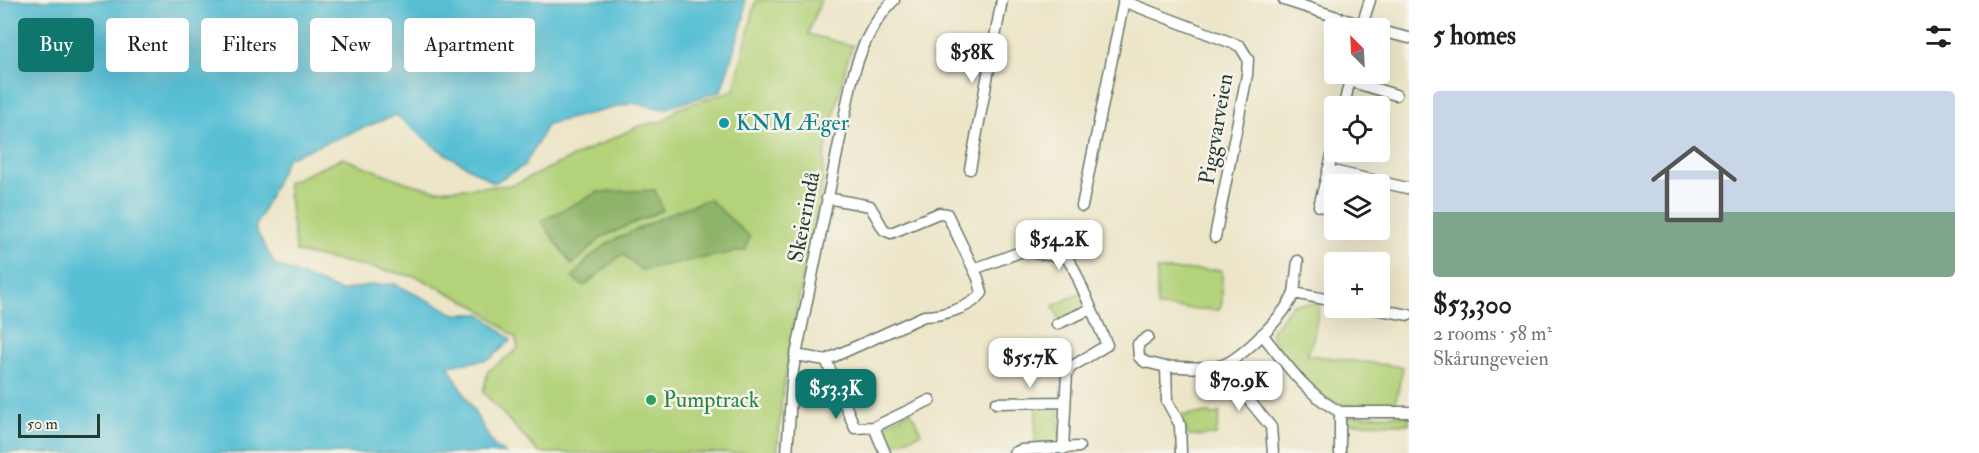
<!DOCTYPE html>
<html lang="en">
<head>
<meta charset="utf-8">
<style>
  body { margin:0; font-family:"IM FELL Double Pica",serif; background:#f2f2f2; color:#202124; height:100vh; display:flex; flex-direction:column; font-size:22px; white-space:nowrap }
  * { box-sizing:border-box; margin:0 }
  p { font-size:20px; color:#757577 }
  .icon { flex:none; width:33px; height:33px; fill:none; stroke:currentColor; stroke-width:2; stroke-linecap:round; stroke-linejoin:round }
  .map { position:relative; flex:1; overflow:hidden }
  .sheet { display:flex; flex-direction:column; background:#fff; width:570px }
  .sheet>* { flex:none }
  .top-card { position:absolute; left:18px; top:18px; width:570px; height:54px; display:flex; gap:12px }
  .needle { width:39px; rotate:336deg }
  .fabs { position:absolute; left:1324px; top:18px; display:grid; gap:12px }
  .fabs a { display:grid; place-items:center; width:66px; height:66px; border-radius:6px; background:#fff; box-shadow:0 6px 24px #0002; font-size:30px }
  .scale { position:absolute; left:18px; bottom:15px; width:82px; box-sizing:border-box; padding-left:6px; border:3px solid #1f3d34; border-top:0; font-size:16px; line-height:21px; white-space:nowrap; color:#1f3d34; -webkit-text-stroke:4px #f7f3e8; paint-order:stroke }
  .price { position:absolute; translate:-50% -51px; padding:0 14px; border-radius:12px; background:#fff; color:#222; font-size:20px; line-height:39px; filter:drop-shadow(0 2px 3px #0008) }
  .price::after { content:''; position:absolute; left:50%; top:36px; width:18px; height:14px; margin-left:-9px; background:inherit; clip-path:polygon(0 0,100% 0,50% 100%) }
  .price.active { background:#0f766e; color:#fff }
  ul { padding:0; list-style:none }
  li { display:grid; align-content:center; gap:12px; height:318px; padding:0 24px }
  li+li { border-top:2px solid #e0e0e0 }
  li span { display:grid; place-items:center; height:186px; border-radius:6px; color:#555 }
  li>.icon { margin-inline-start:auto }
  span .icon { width:108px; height:108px; fill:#fffc; stroke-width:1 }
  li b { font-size:26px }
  h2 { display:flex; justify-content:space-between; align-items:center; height:72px; padding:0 24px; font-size:26px }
  .tag { padding:0 21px; border-radius:6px; background:#fff; box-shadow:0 6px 24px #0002; font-size:21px; line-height:54px }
  .tag.active { background:#0f766e; color:#fff }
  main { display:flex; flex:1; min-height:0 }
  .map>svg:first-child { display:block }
  .green { fill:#b3d279; stroke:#698856; stroke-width:1.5 }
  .forest { fill:#8eb469; stroke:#56784e; stroke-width:1.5 }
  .water { fill:#58bfd5; stroke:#3c7e84; stroke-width:1.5 }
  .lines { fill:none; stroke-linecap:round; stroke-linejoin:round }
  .minor-casing { stroke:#677868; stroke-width:13 }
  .minor { stroke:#fff; stroke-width:10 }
  .culture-dot { fill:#0f9aa8; stroke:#f7f3e8; stroke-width:2 }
  .leisure-dot { fill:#2e9e5b; stroke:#f7f3e8; stroke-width:2 }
  .labels { text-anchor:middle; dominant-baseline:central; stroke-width:5; stroke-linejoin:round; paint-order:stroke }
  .culture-label { font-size:22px; fill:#0d838f; stroke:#f7f3e8; text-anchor:start }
  .street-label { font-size:22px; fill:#1f3d34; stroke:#f7f3e8 }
  .leisure-label { font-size:22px; fill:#27864d; stroke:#f7f3e8; text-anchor:start }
</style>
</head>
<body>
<main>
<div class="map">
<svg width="1409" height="453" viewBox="0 0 1409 453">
  <rect width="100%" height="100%" fill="#f7f3e8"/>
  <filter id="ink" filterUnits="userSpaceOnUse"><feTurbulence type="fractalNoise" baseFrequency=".0167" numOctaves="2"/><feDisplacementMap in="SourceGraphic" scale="12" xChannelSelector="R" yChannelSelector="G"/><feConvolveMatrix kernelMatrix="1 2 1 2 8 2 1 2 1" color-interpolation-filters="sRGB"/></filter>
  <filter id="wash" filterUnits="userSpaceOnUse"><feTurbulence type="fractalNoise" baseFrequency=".008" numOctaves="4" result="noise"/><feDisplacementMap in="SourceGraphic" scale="24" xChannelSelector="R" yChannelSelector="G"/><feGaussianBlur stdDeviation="1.35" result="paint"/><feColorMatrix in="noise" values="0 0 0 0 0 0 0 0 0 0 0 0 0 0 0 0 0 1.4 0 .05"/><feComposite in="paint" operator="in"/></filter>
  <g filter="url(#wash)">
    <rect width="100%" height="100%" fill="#ece5c8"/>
    <path class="green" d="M756,0H821L808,34L853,46L848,57L824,157L822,193L801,287L782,397L777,453H539L483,392L488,371L518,349L516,338L479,308L417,277L296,252L287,183L343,158L405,182L435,190L513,185L639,126L664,121L677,109L734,90Z
      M1157,270H1222V302L1219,310L1157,307Z
      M1080,293L1085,302V308L1060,320L1053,306Z
      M1320,303L1314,336L1307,355L1403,367L1394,409C1335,406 1330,410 1291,363C1284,354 1273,343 1271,332L1293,304Z
      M1036,406L1054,407L1059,411V442L1056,445H1035Z
      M911,411L921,433L896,444L891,443L882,426Z
      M1220,412L1216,435L1188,436L1181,415L1210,413L1212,416Z
      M1409,415V424L1343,423L1351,416Z"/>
    <path class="forest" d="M655,190L663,210L602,237L572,265L541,221L598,192Z
      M709,199L750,237L745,250L641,270L623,254L584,286L572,278L590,257L610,242L676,211Z"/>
    <path class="water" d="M0,0H745L744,18L721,91L664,109L633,103L548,124L524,166L494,183L439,150L396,115L287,158L255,228L275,265L341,291L369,285L395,284L455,314H481L511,340L490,359L448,366L494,446L505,453H0Z"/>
  </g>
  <g filter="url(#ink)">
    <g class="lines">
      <defs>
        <path id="minor" d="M1284,0L1371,28
          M1123,1L1240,46L1248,59L1247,75L1215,237
          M1361,28L1370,0
          M1380,31L1409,38
          M1349,81L1396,95
          M1344,106L1351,74
          M1335,144L1319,206L1335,209
          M970,169L1002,0
          M1328,170L1407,188
          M1082,206L1124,0
          M974,269L1023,251L1067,258L1074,269L1107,345L1071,367L1067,372L1063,449
          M1294,293L1298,261
          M1369,308L1409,315
          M1057,324L1091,309
          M1262,334C1286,364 1306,394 1340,412H1409
          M1148,337L1138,344L1139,357L1145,362L1166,367
          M795,355L826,360L924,316C941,316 971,308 982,293L978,278L947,214L939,213L891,233L884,230L870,206L827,198
          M826,360L855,428L874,427L885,453
          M1221,366L1271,427L1273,453
          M996,403L1065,402
          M874,427L930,400
          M787,453L793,370L851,84C859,53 870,24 894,0
          M1014,453L1021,450L1079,447
          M1181,453L1180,425L1167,401L1166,367C1180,366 1212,370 1223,365C1243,357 1287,313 1294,293L1335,301
          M1340,453V412"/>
      </defs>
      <use href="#minor" class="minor-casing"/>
      <use href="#minor" class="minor"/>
    </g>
  </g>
  <circle class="culture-dot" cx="724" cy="123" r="6"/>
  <circle class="leisure-dot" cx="651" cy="400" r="6"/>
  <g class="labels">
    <g class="culture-label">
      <text x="736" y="123">KNM Æger</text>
    </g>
    <g class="street-label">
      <text transform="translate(1216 129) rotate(-80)">Piggvarveien</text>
      <text transform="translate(804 217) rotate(-79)">Skeierindå</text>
    </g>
    <g class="leisure-label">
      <text x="663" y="400">Pumptrack</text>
    </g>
  </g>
</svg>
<div class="fabs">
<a><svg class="needle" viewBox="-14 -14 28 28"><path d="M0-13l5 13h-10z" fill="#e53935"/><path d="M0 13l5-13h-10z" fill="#757577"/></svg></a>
<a><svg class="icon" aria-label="locate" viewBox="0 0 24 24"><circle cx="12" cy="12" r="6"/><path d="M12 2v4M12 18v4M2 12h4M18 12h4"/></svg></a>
<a><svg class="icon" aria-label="layers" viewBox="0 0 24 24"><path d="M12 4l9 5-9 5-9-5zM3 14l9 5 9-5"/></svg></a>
<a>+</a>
</div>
<div class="scale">50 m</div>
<b class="price" style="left:972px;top:84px">$58K</b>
<b class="price" style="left:1059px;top:271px">$54.2K</b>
<b class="price" style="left:1030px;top:389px">$55.7K</b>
<b class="price" style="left:1239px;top:412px">$70.9K</b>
<b class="price active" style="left:836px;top:420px">$53.3K</b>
<div class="top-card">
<a class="tag active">Buy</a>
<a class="tag">Rent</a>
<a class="tag">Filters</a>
<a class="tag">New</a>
<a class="tag">Apartment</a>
</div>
</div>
<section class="sheet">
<h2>5 homes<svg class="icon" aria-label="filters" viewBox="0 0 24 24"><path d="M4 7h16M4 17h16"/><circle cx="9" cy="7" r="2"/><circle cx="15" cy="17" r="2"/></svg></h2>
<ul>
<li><span style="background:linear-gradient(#c9d6e8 65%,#7fa58c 0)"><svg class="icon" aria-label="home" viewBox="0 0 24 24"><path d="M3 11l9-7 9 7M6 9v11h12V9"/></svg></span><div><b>$53,300</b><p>2 rooms · 58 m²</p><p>Skårungeveien</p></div></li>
</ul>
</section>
</main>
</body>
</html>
